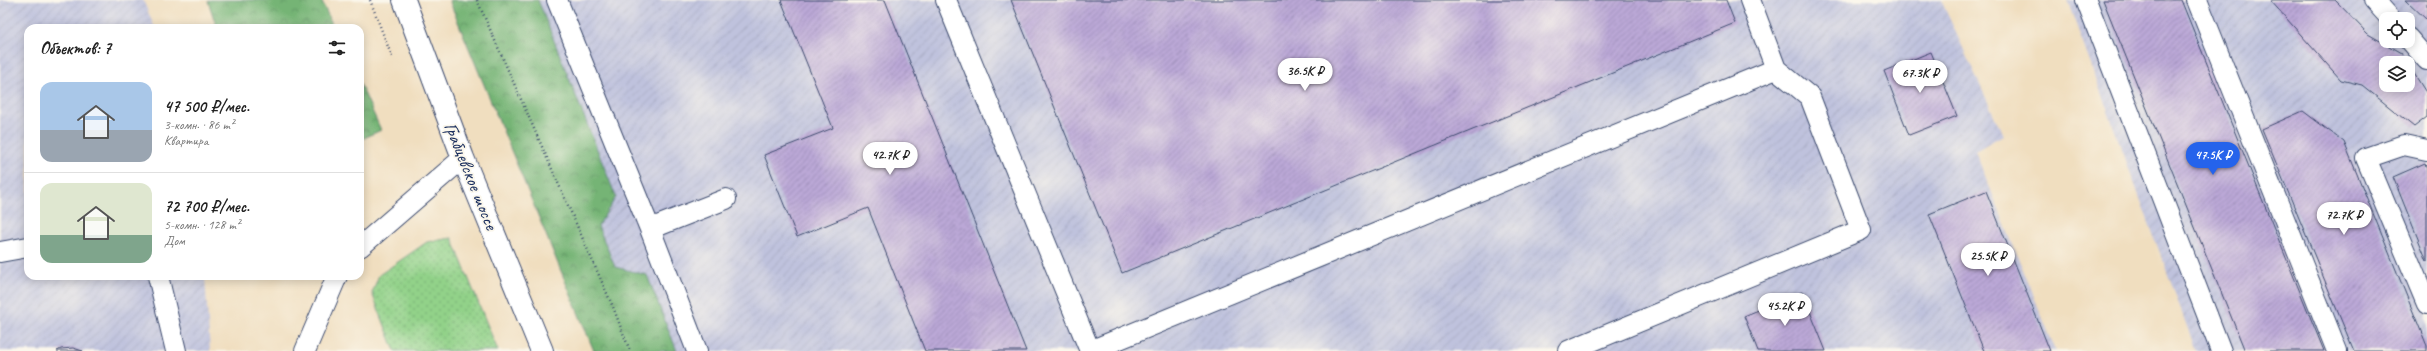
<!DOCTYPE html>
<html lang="ru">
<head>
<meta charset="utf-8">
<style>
  body { margin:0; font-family:Caveat,sans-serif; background:#f6f6f6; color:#222; height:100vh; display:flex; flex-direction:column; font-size:15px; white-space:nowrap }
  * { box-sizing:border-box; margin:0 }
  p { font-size:13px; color:#767676 }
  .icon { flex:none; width:22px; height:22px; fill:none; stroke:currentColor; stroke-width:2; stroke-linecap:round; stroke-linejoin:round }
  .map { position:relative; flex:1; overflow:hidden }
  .panel { position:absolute; left:24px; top:24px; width:340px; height:256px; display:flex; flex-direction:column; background:#fff; border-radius:12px; box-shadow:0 2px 10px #0003 }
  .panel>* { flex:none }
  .tools { position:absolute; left:2379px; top:12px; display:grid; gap:8px }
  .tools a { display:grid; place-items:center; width:36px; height:36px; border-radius:8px; background:#fff; box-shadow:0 2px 10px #0003; font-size:20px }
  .price { position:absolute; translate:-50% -34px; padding:0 9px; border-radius:14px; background:#fff; color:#222; font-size:13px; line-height:26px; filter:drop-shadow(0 1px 2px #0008) }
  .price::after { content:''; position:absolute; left:50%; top:24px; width:12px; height:9px; margin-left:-6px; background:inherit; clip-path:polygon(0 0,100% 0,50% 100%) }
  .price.active { background:#2563eb; color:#fff }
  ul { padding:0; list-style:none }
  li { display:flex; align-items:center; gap:12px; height:100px; padding:0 16px }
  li+li { border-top:1px solid #e0e0e0 }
  li span { display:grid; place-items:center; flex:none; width:112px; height:80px; border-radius:12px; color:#555 }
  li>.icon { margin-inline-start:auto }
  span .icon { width:48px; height:48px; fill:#fffc; stroke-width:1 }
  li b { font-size:17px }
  h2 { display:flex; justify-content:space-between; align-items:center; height:48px; padding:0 16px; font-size:17px }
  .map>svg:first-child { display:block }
  .industrial { fill:url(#industrial-furrows); fill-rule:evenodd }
  .grass { fill:url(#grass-dots); stroke:#568074 }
  .forest { fill:url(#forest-crowns); stroke:#48726a }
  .building { fill:url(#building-hatch) }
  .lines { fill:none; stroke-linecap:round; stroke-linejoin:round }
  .service-casing { stroke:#3b496d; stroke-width:22 }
  .primary-casing { stroke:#3b496d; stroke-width:24 }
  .path { stroke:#3b496d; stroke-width:2.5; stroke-dasharray:1 3; stroke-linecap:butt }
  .service { stroke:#fff; stroke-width:20 }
  .primary { stroke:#fff; stroke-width:22 }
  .labels { text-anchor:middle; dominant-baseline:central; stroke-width:3.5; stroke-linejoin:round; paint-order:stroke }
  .street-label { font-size:19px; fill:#1b2f5e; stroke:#fbf7ec }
</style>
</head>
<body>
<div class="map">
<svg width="2427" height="351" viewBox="0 0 2427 351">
  <defs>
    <pattern id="industrial-furrows" width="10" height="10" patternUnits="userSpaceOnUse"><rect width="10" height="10" fill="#bfc2dd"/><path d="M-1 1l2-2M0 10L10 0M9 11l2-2" fill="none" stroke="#a4a7c0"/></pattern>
    <pattern id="grass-dots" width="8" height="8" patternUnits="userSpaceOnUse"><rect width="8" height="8" fill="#92d289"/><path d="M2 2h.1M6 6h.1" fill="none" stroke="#76ab73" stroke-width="1.8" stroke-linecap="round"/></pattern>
    <pattern id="forest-crowns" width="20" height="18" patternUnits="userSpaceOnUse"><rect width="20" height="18" fill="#75b475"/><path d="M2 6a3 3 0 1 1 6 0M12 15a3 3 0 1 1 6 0" fill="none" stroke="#5f9363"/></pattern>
    <pattern id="building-hatch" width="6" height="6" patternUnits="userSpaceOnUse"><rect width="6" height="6" fill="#bba8d7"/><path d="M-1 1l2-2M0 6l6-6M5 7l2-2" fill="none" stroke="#9789b2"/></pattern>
  </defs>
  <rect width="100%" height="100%" fill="#fbf7ec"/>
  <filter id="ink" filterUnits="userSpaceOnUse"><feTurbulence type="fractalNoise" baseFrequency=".025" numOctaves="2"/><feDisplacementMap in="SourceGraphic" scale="8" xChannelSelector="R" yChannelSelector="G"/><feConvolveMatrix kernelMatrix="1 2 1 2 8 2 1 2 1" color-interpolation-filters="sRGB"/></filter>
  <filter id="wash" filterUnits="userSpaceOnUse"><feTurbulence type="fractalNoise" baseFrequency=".012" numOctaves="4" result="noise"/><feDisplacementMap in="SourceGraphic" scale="16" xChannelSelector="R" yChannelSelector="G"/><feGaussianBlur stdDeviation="0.9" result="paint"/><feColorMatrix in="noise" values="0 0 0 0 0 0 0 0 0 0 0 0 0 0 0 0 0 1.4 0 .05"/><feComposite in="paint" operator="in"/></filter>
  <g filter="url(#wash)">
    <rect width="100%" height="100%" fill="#f0debf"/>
    <path class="industrial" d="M0,0H143L155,28H28V276H205L210,351H0Z
      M501,0H1941L2003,135L1975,151L2056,351H641Z
      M2067,0H2427V351H2196ZM2386,19H2408V41H2386ZM2386,63H2408V85H2386Z"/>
    <path class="grass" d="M452,238L498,351H395L372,293L379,275L427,242Z"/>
    <path class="forest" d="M211,0H321L334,28H217L208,1Z
      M449,0H538L616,197L598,226L615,267L647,275L677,351H594Z
      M360,84L381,130L360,140Z"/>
    <g id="blocks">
      <path class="building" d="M781,0H885L1026,351H925L868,208L797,237L764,155L833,128Z
        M1011,0H1726L1735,23L1122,273Z
        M2103,0H2181L2324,351H2245Z
        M2270,0H2335L2368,34L2401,53L2407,63H2386V85H2408V64L2427,94V117L2414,127L2362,85L2341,80Z
        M2406,0H2427V20Z
        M1931,52L1957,116L1909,135L1884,71Z
        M2303,111L2344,142L2427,346V351H2354L2262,129Z
        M2425,163L2427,169V261L2393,177Z
        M1986,191L2050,351H1984L1929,214Z
        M1802,292L1826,351H1758L1744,316Z
        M73,348L83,351H57L61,349Z"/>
    </g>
  </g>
  <g filter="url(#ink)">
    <use href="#blocks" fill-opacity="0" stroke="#3b496d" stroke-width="1"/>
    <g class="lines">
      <defs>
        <path id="service" d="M557,0L650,229L726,199
          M946,0L1090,351
          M2086,0L2221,351
          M2197,0L2337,351
          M2374,0L2391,19
          M2408,38L2427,60
          M2427,150L2404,145L2366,158L2427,304
          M650,229L697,351
          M360,247L463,158
          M0,252L28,247
          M158,276L176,351
          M305,351L337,276
          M1090,351L1776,69L1750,0
          M1568,351L1861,230L1810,97L1776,69"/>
        <path id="primary" d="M404,0L463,158L542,351"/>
      </defs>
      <use href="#service" class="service-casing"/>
      <use href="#primary" class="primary-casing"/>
      <path class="path" d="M370,0L392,57
        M477,0L613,307L630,351"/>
      <use href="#service" class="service"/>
      <use href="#primary" class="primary"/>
    </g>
  </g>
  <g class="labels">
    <g class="street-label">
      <text transform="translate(471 176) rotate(68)">Грабцевское шоссе</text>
    </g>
  </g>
</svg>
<div class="tools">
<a><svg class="icon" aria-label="locate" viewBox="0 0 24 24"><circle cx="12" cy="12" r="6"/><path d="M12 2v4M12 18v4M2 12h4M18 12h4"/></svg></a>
<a><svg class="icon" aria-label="layers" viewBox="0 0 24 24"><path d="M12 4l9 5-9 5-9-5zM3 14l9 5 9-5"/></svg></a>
</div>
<b class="price" style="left:1305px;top:92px">36.5K ₽</b>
<b class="price" style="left:1920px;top:94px">67.3K ₽</b>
<b class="price" style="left:890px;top:176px">42.7K ₽</b>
<b class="price active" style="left:2213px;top:176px">47.5K ₽</b>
<b class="price" style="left:2344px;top:236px">72.7K ₽</b>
<b class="price" style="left:1988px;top:277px">25.5K ₽</b>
<b class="price" style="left:1785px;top:327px">45.2K ₽</b>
<section class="panel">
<h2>Объектов: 7<svg class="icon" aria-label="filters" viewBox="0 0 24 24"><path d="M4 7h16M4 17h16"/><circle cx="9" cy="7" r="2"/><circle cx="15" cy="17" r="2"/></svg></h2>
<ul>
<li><span style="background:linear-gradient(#a9c7e8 60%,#9aa5b1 0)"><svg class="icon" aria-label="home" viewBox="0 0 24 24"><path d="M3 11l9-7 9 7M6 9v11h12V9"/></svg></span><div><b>47 500 ₽/мес.</b><p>3-комн. · 86 m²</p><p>Квартира</p></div></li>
<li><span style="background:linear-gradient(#dfe7d0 65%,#7fa58c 0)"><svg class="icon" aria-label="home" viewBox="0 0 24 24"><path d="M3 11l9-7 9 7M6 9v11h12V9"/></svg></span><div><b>72 700 ₽/мес.</b><p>5-комн. · 128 m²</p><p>Дом</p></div></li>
</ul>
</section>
</div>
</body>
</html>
